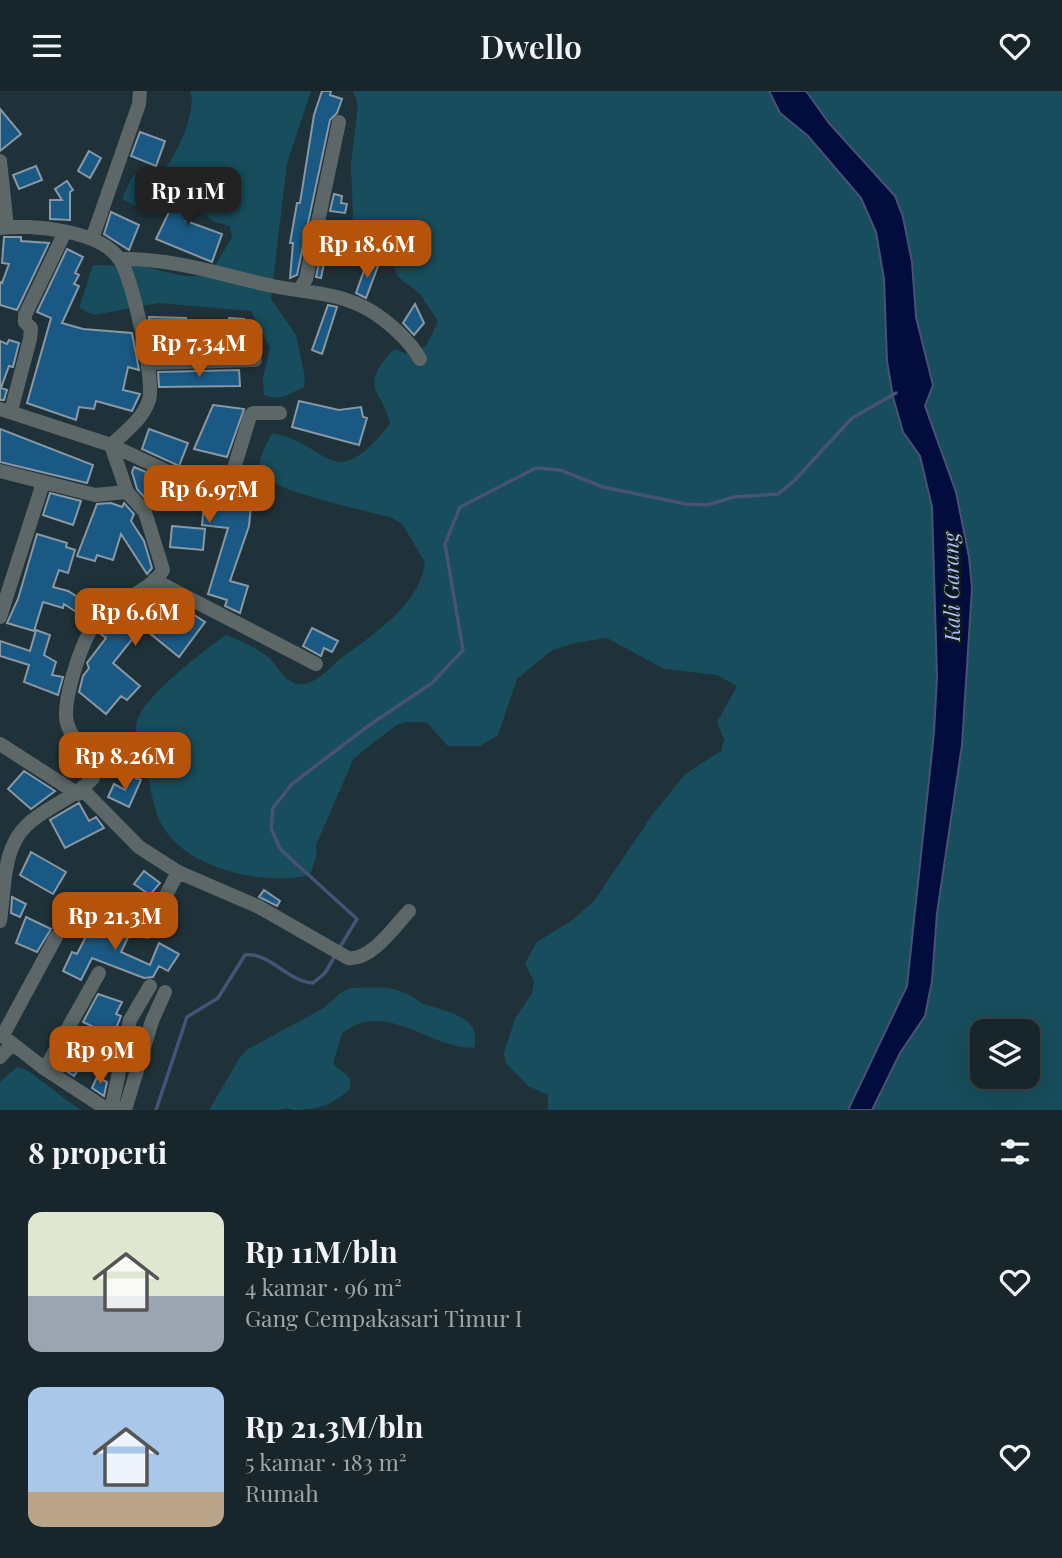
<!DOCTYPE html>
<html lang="id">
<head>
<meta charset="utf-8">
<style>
  body { margin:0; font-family:"Playfair Display",serif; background:#253237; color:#f1f3f6; height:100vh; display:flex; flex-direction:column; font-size:26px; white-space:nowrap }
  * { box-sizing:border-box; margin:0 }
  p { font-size:23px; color:#9fa5a9 }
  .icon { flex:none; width:38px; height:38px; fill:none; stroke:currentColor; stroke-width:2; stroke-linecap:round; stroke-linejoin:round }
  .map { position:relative; height:1019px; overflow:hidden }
  .drawer { display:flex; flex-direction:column; background:#18262b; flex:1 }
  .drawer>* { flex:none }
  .fabs { position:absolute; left:970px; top:928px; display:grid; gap:14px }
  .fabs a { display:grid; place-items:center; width:70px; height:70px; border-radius:14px; background:#18262b; box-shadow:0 7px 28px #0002,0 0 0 2px #364347; font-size:35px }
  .price { position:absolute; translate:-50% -60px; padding:0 16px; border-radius:14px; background:#b45309; color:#fff; font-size:23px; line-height:46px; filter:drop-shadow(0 2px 4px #0008) }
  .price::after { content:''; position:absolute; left:50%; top:42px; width:21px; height:16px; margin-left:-10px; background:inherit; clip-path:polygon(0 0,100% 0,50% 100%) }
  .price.selected { background:#222; color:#fff }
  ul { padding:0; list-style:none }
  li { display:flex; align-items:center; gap:21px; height:175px; padding:0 28px }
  li span { display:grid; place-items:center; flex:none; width:196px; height:140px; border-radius:14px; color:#555 }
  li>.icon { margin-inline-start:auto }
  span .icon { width:84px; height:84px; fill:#fffc; stroke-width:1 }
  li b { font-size:30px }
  h2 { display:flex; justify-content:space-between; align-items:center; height:84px; padding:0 28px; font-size:30px }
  header { display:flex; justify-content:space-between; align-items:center; height:91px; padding:0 28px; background:#18262b; font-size:32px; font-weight:600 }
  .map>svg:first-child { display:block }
  .green { fill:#174d5c; fill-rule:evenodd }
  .water { fill:#020d3d; stroke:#475275; stroke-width:2 }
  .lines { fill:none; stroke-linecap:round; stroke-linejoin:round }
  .stream { stroke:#475275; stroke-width:3.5 }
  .building { fill:#1a5984; stroke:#8898a5; stroke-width:2 }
  .minor { stroke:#5d6767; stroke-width:14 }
  .labels { text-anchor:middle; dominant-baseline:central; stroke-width:5; stroke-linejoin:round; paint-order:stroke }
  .water-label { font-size:21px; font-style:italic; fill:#abc2f3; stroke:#10191c }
</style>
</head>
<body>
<header><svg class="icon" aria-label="menu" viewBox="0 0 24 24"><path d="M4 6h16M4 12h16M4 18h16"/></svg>Dwello<svg class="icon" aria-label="heart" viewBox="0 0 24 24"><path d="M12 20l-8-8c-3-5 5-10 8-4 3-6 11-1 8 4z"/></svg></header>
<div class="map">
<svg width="1062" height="1019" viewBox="0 0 1062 1019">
  <rect width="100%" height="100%" fill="#203239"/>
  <path class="green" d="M190,0H311L287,72L271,208L296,244L305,286L304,296C288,303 281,311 264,304L263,287L270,257L251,220L158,212L94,224L79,217L93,174L141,175L184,185H209L232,146L230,135L213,130L202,121L209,112L207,92L196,84L176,87L159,123L148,122L122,108L133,84C143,84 157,86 165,77C177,64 198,17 190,0Z
    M353,0H769L780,22L808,45L861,107L876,141L884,188L887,270L892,306L903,341L920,365L932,416L937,586L934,642L907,895L848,1019H548V1004L528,995L506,972L504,962L515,928L532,902L534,891L525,872L537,851L571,830L594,810L653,723L685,683L721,660L724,649L717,631L737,595L717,584L664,578L607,547L574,552L551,560L517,588L498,644L480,655H448L426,631H405L395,635L354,667L316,754L317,764L310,784C266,795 191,779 165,739C154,723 150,696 147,678C143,657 129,645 140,623C151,601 205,558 226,544C239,549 257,557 268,566C278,574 282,588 295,592C313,599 331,574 344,565C375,542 420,513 425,471L402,433L392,427C369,420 269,400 262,382C256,368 266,355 272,342C334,355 331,405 390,333C382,297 357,298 394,258L408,263L426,255L438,230L420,203L397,185C394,168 382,160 365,158L357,175L340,172L353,125L351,73L358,14Z
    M806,0H1062V1019H872L900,962L925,925L932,890L937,822L962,654L972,496L969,466L956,401L925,315L933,294L916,226L912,171L903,126ZM982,940H1027V985H982Z
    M351,897C368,897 389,894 405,902C412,905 418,910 424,913C446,921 483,925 474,957C427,957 387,908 342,942L333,973L350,987V998C334,1013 318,1019 294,1019C287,1017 286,1017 278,1019H209L240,966L248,958L324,917L340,902Z
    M17,976L27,979L80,1019H0V991Z"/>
  <path class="water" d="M769,0H806L829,32L895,105L903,126L912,171L916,226L933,294L925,315L956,401L969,466L972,497L962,654L937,822L932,890L925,925L900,962L872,1019H848L907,895L934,642L937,586L932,416L920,365L903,341L893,306L887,270L884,188L876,141L861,107L808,45L780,22Z"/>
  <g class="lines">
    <path class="stream" d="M340,856L357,828L280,758L271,737L273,717L292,693L368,635L432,592L463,559L445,453L460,416L536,377L560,379L603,396L686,413L707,414L734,406L778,403L795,389L852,327L896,302
      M156,1019L187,926L218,907L245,864C270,861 288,891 313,892L325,882L336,863"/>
  </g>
  <path class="building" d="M322,0H331L330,4L342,8L337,22L330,29L297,184L290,187L293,152H290L297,112H300L314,24Z
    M0,18L21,43L0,60Z
    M140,41L165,50L156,75L131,65Z
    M89,60L101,67L90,87L78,80Z
    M36,75L42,89L19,98L13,84Z
    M67,90L73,99L70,101V129L50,128V109H62L55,98Z
    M184,90L201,98L186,130L222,143L212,171L156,148Z
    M334,103L342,105L341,112L347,113L345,122L330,120Z
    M111,121L139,134L129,159L104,143Z
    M326,137L331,138L321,187L316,186Z
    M4,146H21V150L49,152L17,219L0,214V191L2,192L9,173L2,172Z
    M67,158L83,166L75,182L79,184L74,193L79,195L62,232L83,238L132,242L139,279L128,276L123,299L140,303L132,320L96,310L94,318L79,316L76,329L27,312L51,227L37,221Z
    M367,171L378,175L366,207L356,202Z
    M415,213L424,232L414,244L403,232Z
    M328,214L337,216L322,263L312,259Z
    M149,226L186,227V232L211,233V242H228L229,227L244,228L243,260L156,262L155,243L152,244Z
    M9,249L19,252L13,276L9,275L1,297L7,299L4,309H0V250L7,253Z
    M239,279L240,295L159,296L158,281Z
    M299,310L339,319L361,316L363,326L367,327L359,354L292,336Z
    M213,314L244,318L227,366L194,358Z
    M0,338L93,374L87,392L0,371Z
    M149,338L188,352L179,375L142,358Z
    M134,376L174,393L235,398V403L252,404L249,435L230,490L248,495L240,522L225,515L227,509L208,503L228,437L202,434L204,414H151L137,398L132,381Z
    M50,402L81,410L73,434L43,424Z
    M111,412L122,416L124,412L134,423L131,430L144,450L152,477L147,483L121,443L113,469L97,464L95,470L77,465L97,413Z
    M172,435L205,438L203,459L170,456Z
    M37,443L67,452L66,456L75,459L68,482L59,479L53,496L68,500L95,517L87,528L64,513L63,517L43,511L34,540L7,532L18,508Z
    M150,505L162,515L168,507L205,531L179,566L142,536L113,572L140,595L127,609L121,605L106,623L79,601L83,585L89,577L87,572L106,547L101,543L116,525L124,520L131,526Z
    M312,537L338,550L332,561L324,557L321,565L303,555Z
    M36,539L50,544L44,564L56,571L52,584L63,586L58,604L24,591L29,574L0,565V550L30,560Z
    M24,680L55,700L31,718L8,698Z
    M132,685L141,689L129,716L108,706L114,693L125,699Z
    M79,712L89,730L96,726L104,737L65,757L50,729Z
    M31,761L66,781L53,803L20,784Z
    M144,780L160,792L150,804L134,793Z
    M264,799L280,810L277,815L259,806Z
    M12,806L26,813L20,826L11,822Z
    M26,826L51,838L37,861L16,852Z
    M96,826L117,835L120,827L134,834L121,861L150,874L159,852L179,863L168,880L159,875L153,886L144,887L92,867L81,889L63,880L72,861L77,863Z
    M98,903L122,911L116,923L121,925L113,945L83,931Z
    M68,957L85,968L74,985L58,975Z
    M97,986L107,991L104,1005L92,997Z"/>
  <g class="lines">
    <path class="minor" d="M0,70L7,136
      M0,137C31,133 101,139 120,169C132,186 155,289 149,309C143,328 125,341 111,354L127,401
      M92,148L139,13L140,0
      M120,168C173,167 221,184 273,195C307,202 340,201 371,220C389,231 410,250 420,268
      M300,198L306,188L339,31
      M149,272L255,269
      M0,318L111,354L175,384L224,389L231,387L250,325L253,322H280
      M11,320L30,248L31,237L25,231V224L65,141
      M0,380L95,404L127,401
      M154,489L316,573
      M0,526L43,392
      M0,653L78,703
      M83,699L139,756L178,781L259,816L348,867C371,870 395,835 409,820
      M0,830C5,799 2,758 26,735C46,715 74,708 93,687C98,662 67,651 66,625C65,601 85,534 106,520C123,508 152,498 163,479L145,421L127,401
      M147,841L178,781
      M0,943L45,978L108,1019
      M3,944L56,846
      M0,966L12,953
      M45,978L99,882
      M111,1019L130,929L150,895
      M125,1019L152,930L165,901"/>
  </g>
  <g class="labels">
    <g class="water-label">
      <text transform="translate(950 496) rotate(-91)">Kali Garang</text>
    </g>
  </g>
</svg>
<div class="fabs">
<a><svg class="icon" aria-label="layers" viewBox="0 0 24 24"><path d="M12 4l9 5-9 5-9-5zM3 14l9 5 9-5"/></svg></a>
</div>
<b class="price selected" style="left:188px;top:136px">Rp 11M</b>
<b class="price" style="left:367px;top:189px">Rp 18.6M</b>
<b class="price" style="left:199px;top:288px">Rp 7.34M</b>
<b class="price" style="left:209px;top:434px">Rp 6.97M</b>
<b class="price" style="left:135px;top:557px">Rp 6.6M</b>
<b class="price" style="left:125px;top:701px">Rp 8.26M</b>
<b class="price" style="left:115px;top:861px">Rp 21.3M</b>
<b class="price" style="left:100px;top:995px">Rp 9M</b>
</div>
<section class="drawer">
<h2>8 properti<svg class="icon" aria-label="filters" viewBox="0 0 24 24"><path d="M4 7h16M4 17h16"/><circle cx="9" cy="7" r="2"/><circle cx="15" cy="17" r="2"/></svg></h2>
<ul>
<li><span style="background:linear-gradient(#dfe7d0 60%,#9aa5b1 0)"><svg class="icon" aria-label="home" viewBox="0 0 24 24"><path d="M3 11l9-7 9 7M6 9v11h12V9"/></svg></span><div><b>Rp 11M/bln</b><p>4 kamar · 96 m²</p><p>Gang Cempakasari Timur I</p></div><svg class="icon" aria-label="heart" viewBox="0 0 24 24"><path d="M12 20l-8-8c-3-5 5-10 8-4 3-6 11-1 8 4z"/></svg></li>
<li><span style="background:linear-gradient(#a9c7e8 75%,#b9a48a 0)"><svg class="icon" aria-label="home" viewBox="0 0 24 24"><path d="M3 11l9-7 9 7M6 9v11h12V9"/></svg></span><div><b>Rp 21.3M/bln</b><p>5 kamar · 183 m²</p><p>Rumah</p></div><svg class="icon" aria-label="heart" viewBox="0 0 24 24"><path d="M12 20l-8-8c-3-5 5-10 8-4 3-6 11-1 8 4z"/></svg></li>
</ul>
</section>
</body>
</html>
